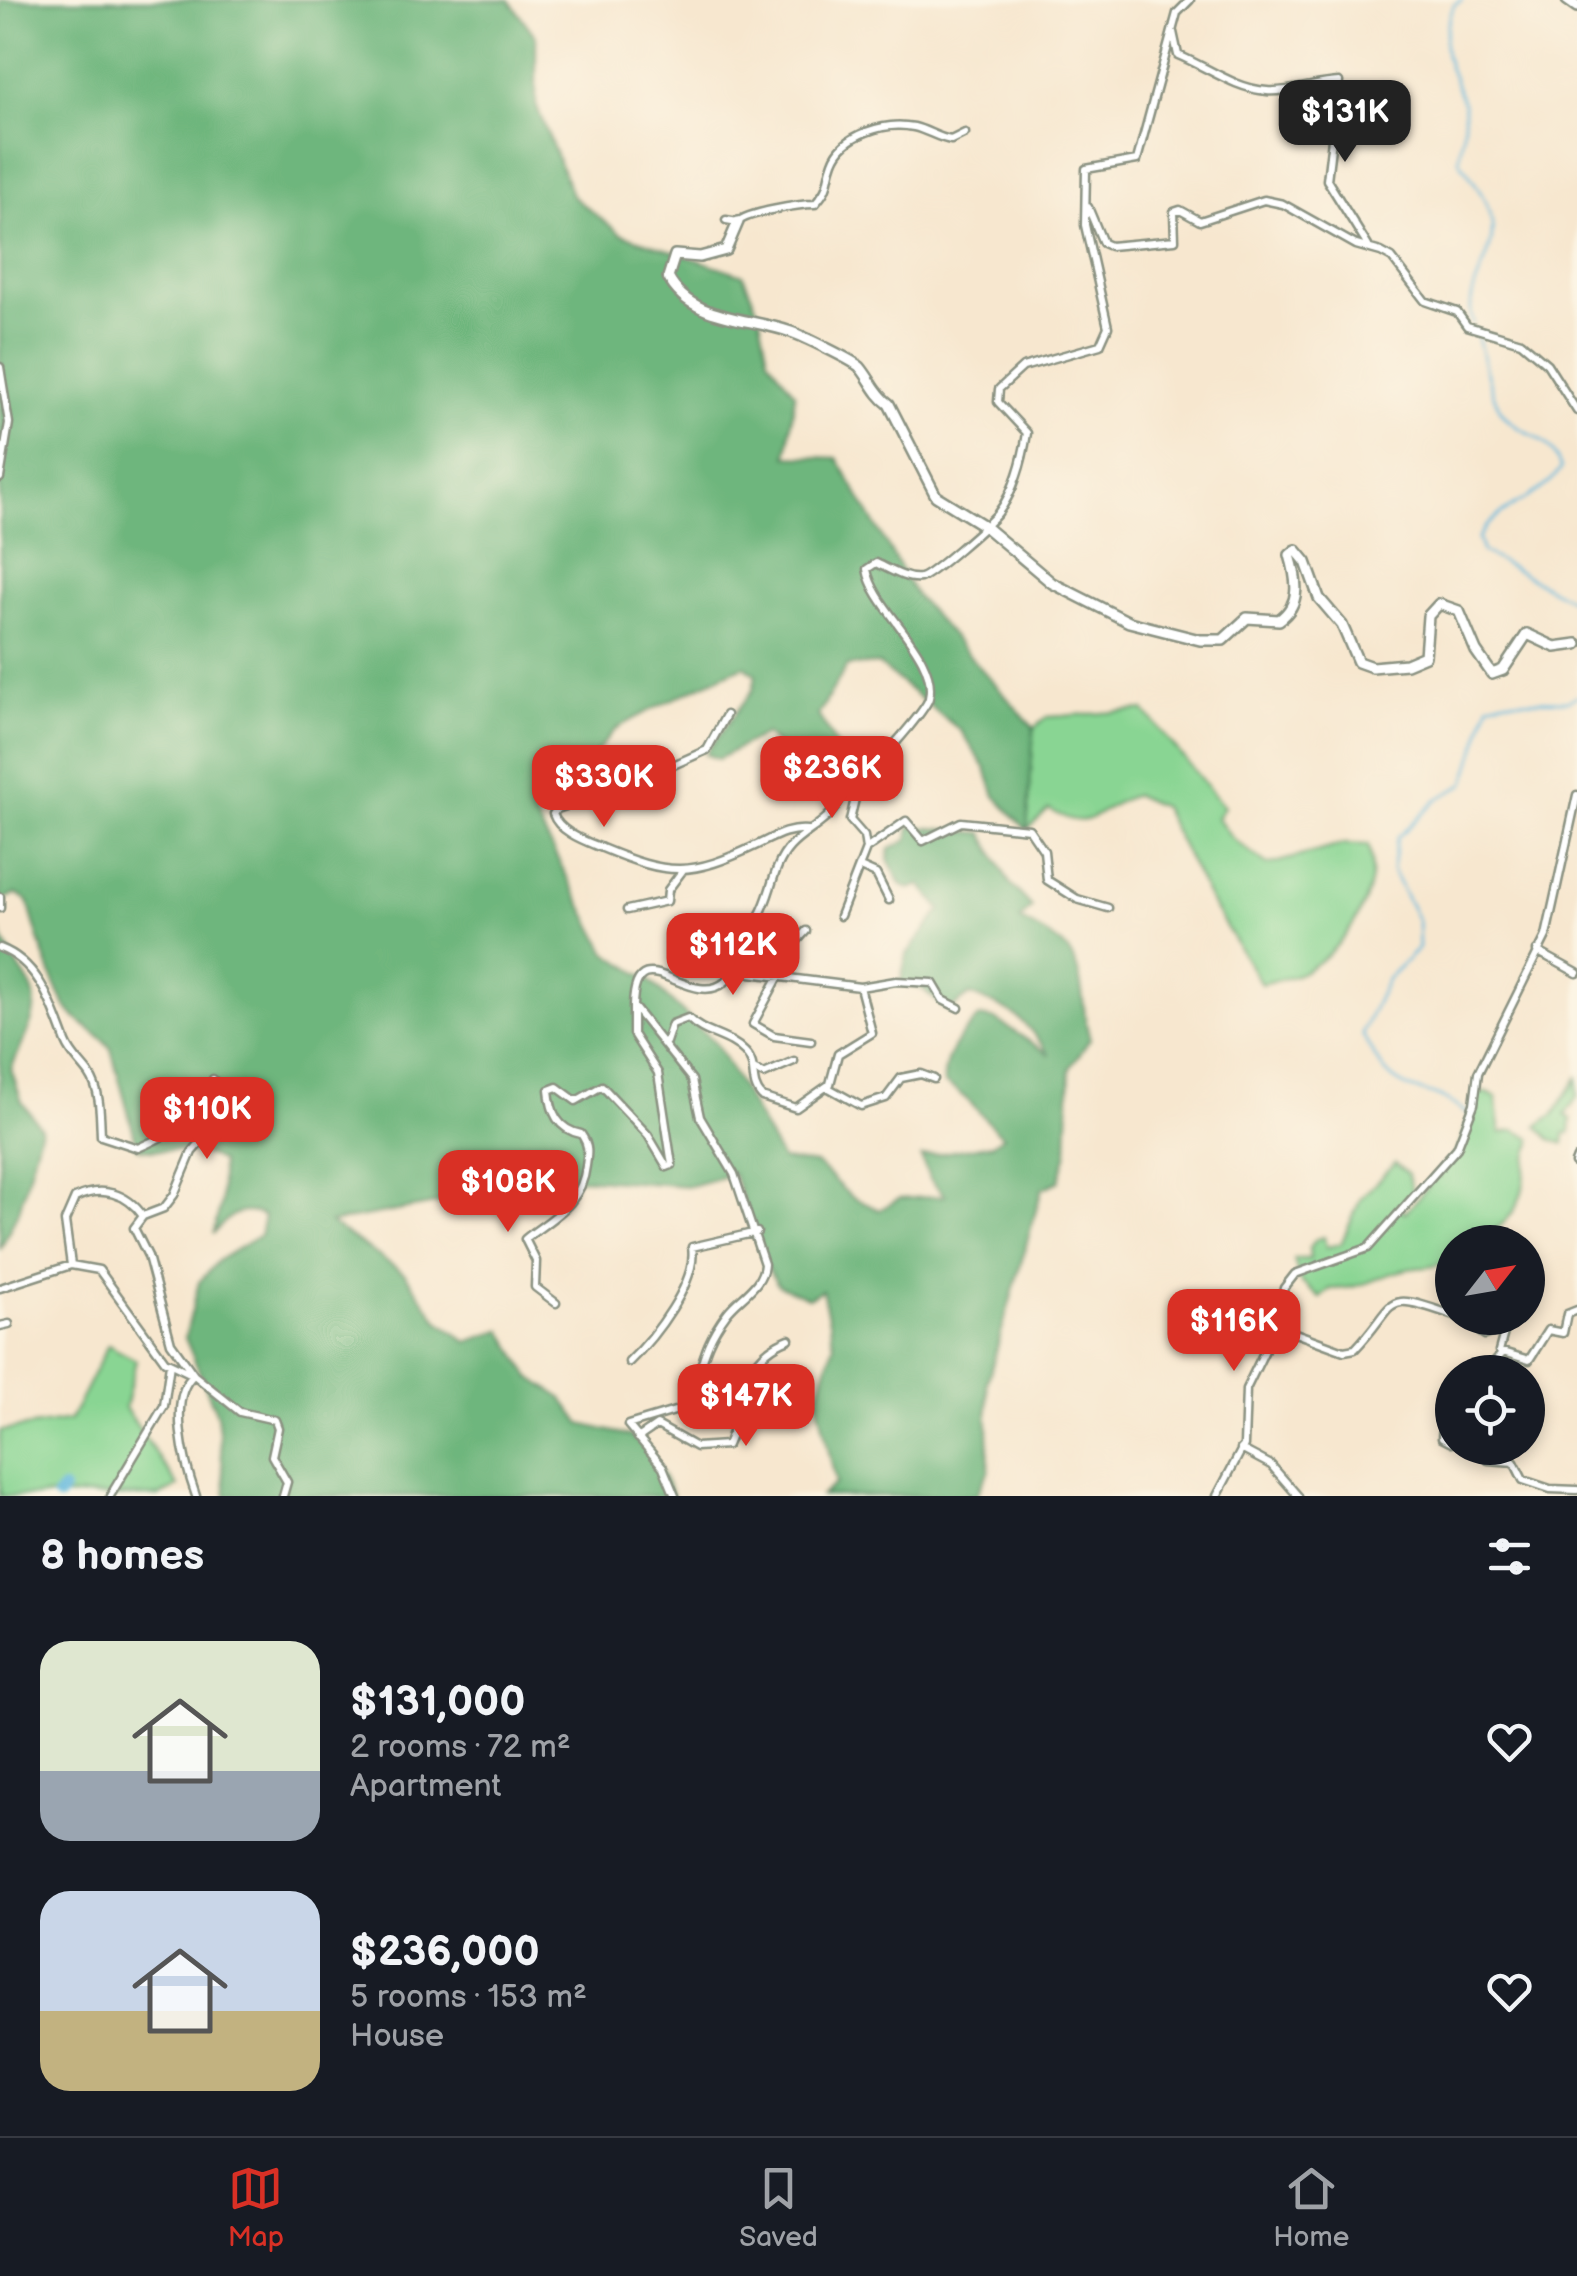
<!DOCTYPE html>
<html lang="en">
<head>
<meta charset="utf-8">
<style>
  body { margin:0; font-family:"Balsamiq Sans",sans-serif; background:#20242c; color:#f1f3f6; height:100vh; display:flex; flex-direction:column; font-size:38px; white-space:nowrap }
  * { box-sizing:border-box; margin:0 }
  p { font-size:32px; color:#9ea1a6 }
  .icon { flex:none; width:55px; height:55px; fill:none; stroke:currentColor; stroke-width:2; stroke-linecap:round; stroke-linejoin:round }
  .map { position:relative; height:1496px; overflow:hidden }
  .side { display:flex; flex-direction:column; background:#171b24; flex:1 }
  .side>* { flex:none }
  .needle { width:65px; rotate:59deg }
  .fabs { position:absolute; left:1435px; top:1225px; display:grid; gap:20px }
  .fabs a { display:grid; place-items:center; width:110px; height:110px; border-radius:50%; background:#171b24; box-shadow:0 5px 15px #0003; font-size:50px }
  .price { position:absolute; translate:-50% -85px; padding:0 22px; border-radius:20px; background:#d93025; color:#fff; font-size:32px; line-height:65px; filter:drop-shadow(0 2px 5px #0008) }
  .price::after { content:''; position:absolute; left:50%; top:60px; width:30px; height:22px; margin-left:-15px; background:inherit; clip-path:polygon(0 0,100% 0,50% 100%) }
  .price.selected { background:#222; color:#fff }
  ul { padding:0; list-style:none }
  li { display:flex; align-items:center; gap:30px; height:250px; padding:0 40px }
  li span { display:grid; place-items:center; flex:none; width:280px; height:200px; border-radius:30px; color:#555 }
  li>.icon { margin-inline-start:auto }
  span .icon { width:120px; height:120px; fill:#fffc; stroke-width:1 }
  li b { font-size:42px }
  h2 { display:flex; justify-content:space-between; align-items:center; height:120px; padding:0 40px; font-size:42px }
  .dock { display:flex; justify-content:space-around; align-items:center; height:140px; border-top:2px solid #363941; background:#171b24; font-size:28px; color:#9ea1a6 }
  .dock a { display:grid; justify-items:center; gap:5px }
  .dock .selected { color:#d93025 }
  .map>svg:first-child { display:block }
  .green { fill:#89d593; stroke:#548964; stroke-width:2.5 }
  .forest { fill:#6eb67d; stroke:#467a58; stroke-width:2.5 }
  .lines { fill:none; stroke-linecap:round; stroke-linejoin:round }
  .stream { stroke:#60b8dd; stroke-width:2.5 }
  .river { stroke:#60b8dd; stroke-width:12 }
  .street-casing { stroke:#8b9282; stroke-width:11 }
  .secondary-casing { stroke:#8b9282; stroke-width:14 }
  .street { stroke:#fff; stroke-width:6 }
  .secondary { stroke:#fff; stroke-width:9 }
</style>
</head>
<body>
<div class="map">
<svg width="1577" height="1496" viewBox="0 0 1577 1496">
  <rect width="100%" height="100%" fill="#fcf5e5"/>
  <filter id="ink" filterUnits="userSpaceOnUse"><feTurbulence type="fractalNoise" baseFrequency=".01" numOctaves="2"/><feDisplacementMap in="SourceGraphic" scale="20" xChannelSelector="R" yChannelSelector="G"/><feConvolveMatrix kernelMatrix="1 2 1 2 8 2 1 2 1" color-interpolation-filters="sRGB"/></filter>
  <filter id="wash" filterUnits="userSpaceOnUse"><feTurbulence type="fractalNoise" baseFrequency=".0048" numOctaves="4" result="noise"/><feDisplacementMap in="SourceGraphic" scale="40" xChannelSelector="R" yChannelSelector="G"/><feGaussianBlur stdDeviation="2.25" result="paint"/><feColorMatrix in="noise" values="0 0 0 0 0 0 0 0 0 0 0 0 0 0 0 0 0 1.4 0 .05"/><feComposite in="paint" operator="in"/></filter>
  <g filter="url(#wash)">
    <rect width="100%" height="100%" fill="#f7e7cf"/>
    <path class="green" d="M1144,710L1224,807L1217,818L1232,838L1267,865L1345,844L1368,845C1383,891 1347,947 1306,970C1294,978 1275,980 1261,984L1210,901L1162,807L1135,795C1095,807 1093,837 1049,809L1027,830L1034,728L1047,717Z
      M1577,1078V1097L1565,1115L1571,1119L1570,1133H1565L1564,1144L1550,1139L1537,1126L1554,1114Z
      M1484,1092L1496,1097L1501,1133L1515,1130L1531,1138L1532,1144C1525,1155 1526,1170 1524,1183C1518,1220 1489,1242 1452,1242V1256C1437,1270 1426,1266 1408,1269C1377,1275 1367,1289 1330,1289L1320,1298L1300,1281L1294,1259H1310L1309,1248L1316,1239L1324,1237L1326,1247L1341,1244L1361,1198L1395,1163L1408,1174L1413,1192L1400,1208L1405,1213L1457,1153L1478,1094Z
      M108,1345L136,1360L125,1408L178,1486L159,1496H0V1431L70,1420Z"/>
    <path class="forest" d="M0,0H509L536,37V105L573,197L621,234L743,275L759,313L768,358L795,393L787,456L837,458L916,596L1034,728L1027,830L995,796L986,769L961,731L878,664L847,666L818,715L851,769L837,800L765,734L718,759L705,754L753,690L756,675L745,666C732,670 621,723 614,731C582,766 579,789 532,810L607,953L649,980L717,1045L782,1160L817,1164L850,1196L879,1210L899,1199L945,1196L929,1178L921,1157L992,1144L1003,1136C980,1117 973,1099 944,1083C942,1057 961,1033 980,1017L997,1020L1050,1055C1023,1018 1014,1010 970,995L948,1011L923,989L900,984L907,954L941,910L921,885L909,889L901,884L888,859L890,849L908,840L910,826L983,833L1009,882L1032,907L1020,919C1034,928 1051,935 1063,946C1087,967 1080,1011 1090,1039L1070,1068L1067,1152L1059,1181L1042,1189L987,1383L989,1470L976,1496H821L836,1483L817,1399L834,1344L822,1290L808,1298L778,1285L766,1266L733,1174L690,1186L580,1178L330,1223L405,1274L438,1320L467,1342L502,1330L529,1376L562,1398L581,1424L631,1436L651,1453L673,1496H226L217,1414L185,1338L199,1282L219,1260L260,1235L264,1216C239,1206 230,1215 213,1234L221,1202V1162C186,1143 175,1155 138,1148L111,1049C100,1032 82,1027 70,1012C55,994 34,926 28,901L16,894L4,899L0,918Z
      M0,931C7,953 20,967 31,987C44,1012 19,1047 11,1070L22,1102L41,1128L20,1207L0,1250Z"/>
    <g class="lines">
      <path class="stream" d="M1462,0L1454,5C1435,55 1449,59 1463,104C1467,120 1460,144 1459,160C1472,179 1489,200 1492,224C1496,260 1462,288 1473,323
        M1476,331C1483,355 1488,387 1500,409C1518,439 1548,429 1561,469C1540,500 1494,506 1478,539L1483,552L1577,603
        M1467,1114C1415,1071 1401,1114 1362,1033L1387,979L1419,948L1418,921L1392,870L1397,838L1439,798L1465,784L1489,704L1504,700L1568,701L1577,696"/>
      <path class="river" d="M58,1496L63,1490"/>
    </g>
  </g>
  <g filter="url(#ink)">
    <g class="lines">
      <defs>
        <path id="street" d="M1173,32L1178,55C1207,67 1236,89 1267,91C1287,93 1317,83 1339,82L1327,180L1368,246
          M1088,207L1103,243L1110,246L1175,240L1174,212L1180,210L1200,221L1264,200L1283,204L1356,245L1381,252L1392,258L1425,301L1457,312L1467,326L1521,342L1547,364L1577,411
          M726,220L738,222C746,213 799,204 815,204C832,185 825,183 833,162C843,134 886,121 914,127C927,130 938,138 951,140L965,133
          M0,367L9,423L0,478
          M726,715L707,750L633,783L557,809L553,814C559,832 585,841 602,848C669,876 690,877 757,845C774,837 788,828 808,830
          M866,849L906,821L923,841L961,822L1029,829L1044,851L1047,880L1077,899L1108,908
          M860,867L876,874L889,900
          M0,897V908
          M627,910L667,901L668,890L683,870
          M840,916L866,849L864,836L850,820L861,773
          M0,948C40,963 52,1006 66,1042C71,1055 81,1063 89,1074C101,1091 100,1116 101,1136L138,1148C169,1135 205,1113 213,1079L216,1083L219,1121L192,1152L174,1195L164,1208L143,1216L134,1228L148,1256L171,1343L194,1375
          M1537,951L1577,973
          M779,976L753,1024L774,1036L811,1041
          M784,976L785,954L806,931
          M860,987L896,981L933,983L943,1000L959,1008
          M666,1042L672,1024L688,1018C704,1035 729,1035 745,1052C759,1066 748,1082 762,1097L796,1108L830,1084L838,1054L872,1033L860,987L733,971
          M753,1069L764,1074L794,1061
          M827,1087L861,1106L886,1098L901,1078L921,1074L934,1079
          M1575,1163L1577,1158
          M71,1265L65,1221L75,1198C101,1185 127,1193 143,1216
          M0,1288L71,1265L99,1270L165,1361L194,1375L240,1412L275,1420L278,1428L272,1456L287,1482L283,1496
          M556,1303L535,1287L536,1261L525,1239C553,1217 582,1204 586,1166C588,1152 589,1145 581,1134C557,1129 551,1112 549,1090L557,1087L576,1101L602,1086L648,1135L667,1167L672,1165L658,1073L633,1034V1006
          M1458,1318L1485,1335L1505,1329L1499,1351L1529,1360L1548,1330L1563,1333L1567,1314L1577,1310
          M0,1326L9,1324
          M1276,1326L1344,1351L1355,1349C1400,1302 1379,1289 1452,1315
          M629,1362C654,1338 698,1282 692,1247L757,1232
          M1484,1372L1502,1354
          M194,1375C167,1396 185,1465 196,1496
          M1452,1393L1444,1410L1442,1438L1452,1443
          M638,1438L657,1425L696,1447L727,1445C745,1406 737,1359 789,1339
          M1481,1448L1488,1460L1514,1462L1523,1480L1550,1489L1577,1490
          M1241,1449L1271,1465L1298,1496
          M110,1496L164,1406L170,1364
          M675,1496L663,1467L628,1425L688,1407C703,1369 700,1349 727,1313C739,1297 763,1286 764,1264L734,1174L700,1117L692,1080L633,1006C635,931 690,1011 725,982C736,972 732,959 736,946C740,933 752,926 759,916C772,894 772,867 790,847C801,835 814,829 826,818C838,808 842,793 852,781C860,771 873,766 882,757C891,749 927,708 929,698C939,655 873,609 867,569L876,563C889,569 906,580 920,578C930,576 991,522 998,513C1014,492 1023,459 1027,433L998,402L999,389L1023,367L1100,345L1108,327L1085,225L1086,169L1137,160L1177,13L1190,0
          M1217,1496L1244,1445L1246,1389L1272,1336L1284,1288L1295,1274L1368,1248L1457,1148L1474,1104L1478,1073L1546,936L1577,795"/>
        <path id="secondary" d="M1567,0L1577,7
          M738,222L726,250L700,257L675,255L668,277C690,321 749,317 791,332C803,336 854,361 860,367C871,380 875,394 889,404L936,496L983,525L1052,583L1129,622L1200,640H1223L1247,618L1279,620C1302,604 1297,579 1290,555L1296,550L1306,562L1319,598L1342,625L1358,662L1372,667L1406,664L1425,656L1428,616L1439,604L1459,611L1476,651L1492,674L1503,670L1527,634L1555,647L1577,644"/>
      </defs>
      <use href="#street" class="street-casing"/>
      <use href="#secondary" class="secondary-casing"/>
      <use href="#street" class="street"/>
      <use href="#secondary" class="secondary"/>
    </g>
  </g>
</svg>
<div class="fabs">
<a><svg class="needle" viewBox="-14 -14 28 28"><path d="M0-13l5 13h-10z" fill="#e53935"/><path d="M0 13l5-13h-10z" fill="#9ea1a6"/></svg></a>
<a><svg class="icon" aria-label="locate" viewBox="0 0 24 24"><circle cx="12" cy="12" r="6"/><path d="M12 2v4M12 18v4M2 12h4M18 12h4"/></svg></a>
</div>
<b class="price selected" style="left:1345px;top:165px">$131K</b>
<b class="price" style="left:832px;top:821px">$236K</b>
<b class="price" style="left:604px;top:830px">$330K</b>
<b class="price" style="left:733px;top:998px">$112K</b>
<b class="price" style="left:207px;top:1162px">$110K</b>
<b class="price" style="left:508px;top:1235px">$108K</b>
<b class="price" style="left:1234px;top:1374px">$116K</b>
<b class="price" style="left:746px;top:1449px">$147K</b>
</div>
<section class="side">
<h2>8 homes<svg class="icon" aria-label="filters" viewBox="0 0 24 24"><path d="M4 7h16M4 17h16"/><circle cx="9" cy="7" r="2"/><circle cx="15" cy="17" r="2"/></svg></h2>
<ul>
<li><span style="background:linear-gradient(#dfe7d0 65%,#9aa5b1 0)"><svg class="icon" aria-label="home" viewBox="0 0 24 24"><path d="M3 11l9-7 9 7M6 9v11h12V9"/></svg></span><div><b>$131,000</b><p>2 rooms · 72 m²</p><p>Apartment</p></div><svg class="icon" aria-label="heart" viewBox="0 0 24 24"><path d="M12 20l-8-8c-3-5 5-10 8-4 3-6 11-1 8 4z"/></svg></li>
<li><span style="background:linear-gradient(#c9d6e8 60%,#c2b280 0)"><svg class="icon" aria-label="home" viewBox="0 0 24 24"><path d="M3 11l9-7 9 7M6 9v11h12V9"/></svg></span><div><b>$236,000</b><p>5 rooms · 153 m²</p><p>House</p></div><svg class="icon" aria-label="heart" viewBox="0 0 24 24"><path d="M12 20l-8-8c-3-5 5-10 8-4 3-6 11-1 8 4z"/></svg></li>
</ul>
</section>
<nav class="dock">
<a class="selected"><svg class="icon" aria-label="map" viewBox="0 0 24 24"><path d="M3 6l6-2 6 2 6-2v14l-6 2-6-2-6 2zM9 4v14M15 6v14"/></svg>Map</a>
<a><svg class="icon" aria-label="saved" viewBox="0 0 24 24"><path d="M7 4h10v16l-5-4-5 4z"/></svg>Saved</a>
<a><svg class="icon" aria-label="home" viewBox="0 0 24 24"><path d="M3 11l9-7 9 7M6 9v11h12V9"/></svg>Home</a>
</nav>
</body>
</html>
